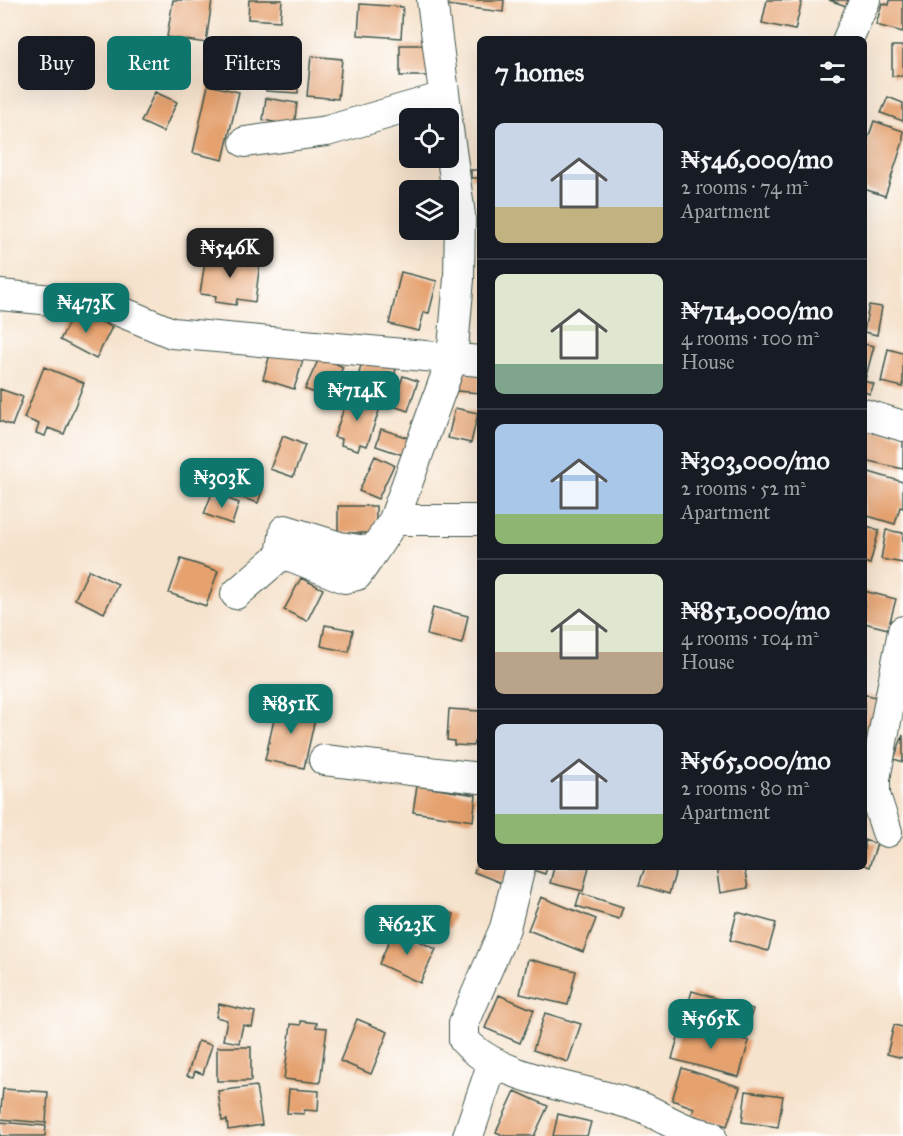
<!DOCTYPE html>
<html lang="en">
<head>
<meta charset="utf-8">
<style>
  body { margin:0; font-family:"IM FELL Great Primer",serif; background:#20242c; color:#f1f3f6; height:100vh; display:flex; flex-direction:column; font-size:22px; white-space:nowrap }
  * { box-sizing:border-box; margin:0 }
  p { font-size:20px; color:#9ea1a6 }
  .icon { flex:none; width:33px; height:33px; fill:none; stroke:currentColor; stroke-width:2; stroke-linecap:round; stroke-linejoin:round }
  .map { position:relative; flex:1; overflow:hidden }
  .details { position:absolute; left:477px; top:36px; width:390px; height:834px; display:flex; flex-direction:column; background:#171b24; border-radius:9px; box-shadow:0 6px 24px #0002 }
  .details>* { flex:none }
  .guide { position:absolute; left:18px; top:36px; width:369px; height:54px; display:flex; gap:12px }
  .controls { position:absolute; left:399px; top:108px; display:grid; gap:12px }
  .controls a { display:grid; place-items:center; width:60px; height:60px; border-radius:9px; background:#171b24; box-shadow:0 6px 24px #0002; font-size:30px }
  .price { position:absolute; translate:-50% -51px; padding:0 14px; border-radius:12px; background:#0f766e; color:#fff; font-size:20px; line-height:39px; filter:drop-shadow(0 2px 3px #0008) }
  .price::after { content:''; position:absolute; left:50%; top:36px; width:18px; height:14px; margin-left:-9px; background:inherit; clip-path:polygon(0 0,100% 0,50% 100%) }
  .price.active { background:#222; color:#fff }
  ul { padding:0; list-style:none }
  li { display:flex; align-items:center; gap:18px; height:150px; padding:0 18px }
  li+li { border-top:2px solid #363941 }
  li span { display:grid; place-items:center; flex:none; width:168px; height:120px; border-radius:9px; color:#555 }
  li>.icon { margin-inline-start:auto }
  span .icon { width:72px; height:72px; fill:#fffc; stroke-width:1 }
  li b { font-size:26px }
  h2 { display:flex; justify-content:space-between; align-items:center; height:72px; padding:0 18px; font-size:26px }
  .pill { padding:0 21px; border-radius:9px; background:#171b24; box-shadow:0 6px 24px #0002; font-size:21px; line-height:54px }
  .pill.active { background:#0f766e; color:#fff }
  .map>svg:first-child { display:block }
  .building { fill:#e5a16e }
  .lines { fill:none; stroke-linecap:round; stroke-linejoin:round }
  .minor-casing { stroke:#3f564b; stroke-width:32 }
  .minor { stroke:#fff; stroke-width:30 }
</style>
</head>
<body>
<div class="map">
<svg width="903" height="1136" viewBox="0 0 903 1136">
  <rect width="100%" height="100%" fill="#fff"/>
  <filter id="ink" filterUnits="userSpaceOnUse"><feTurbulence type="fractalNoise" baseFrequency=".0167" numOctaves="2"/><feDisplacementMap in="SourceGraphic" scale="12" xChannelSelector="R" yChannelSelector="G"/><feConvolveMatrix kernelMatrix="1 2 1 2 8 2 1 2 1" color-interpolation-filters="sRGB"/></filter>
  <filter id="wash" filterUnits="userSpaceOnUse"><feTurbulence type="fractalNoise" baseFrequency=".008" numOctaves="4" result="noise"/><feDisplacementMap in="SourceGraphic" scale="24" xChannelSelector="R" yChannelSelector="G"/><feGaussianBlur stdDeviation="1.35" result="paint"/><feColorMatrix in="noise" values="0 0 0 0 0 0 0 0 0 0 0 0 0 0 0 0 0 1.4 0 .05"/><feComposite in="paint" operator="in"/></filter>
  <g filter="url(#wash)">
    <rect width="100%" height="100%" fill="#f6e3cd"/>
    <g id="blocks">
      <path class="building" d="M173,0H212L206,43L167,37Z
        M249,0H282L280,21L248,19Z
        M447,0H504L503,12L446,5Z
        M767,0H802L795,30L762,23Z
        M829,0H851L849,7Z
        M890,0H903V32L876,25L882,3L889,5Z
        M360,4L403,7L401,38L358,35Z
        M400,45H431V76H400Z
        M892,46H903V76H892Z
        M295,55L297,71L262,74L261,58Z
        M311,56L342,59L338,99L307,96Z
        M266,81L298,82V93L266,91Z
        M208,85L239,92L223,160L193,153Z
        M155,92L177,102L163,132L141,122Z
        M888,97L903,103V121L881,113Z
        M266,98L297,103L294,126L263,120Z
        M874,121L903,131V142L885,196L864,189V150Z
        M471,170H480V178H471Z
        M206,255L260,262L255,302L237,299L236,305L215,302L216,296L200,294Z
        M401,272L437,281L429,313L424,312L419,331L389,324Z
        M869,305L882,307L877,335L864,332Z
        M76,309L112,327L96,359L60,340Z
        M864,344L874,346L865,380H864Z
        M272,347L304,357L294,389L263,379Z
        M888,349L903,353V387L881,382Z
        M320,356L343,367L328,399L305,389Z
        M362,361L396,369L392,386L358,378Z
        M44,367L84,383L64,434L48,428L45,436L36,433L39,424L24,418Z
        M459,372L480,374V393L457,391Z
        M403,376L418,381L408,411L393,406Z
        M864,381L874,384L870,394L864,392Z
        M0,389L23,397L12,426L0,421Z
        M349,394L381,405L367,446L360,444L358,450L341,445L342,439L334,437Z
        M455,408L478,413L471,443L448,438Z
        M865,426L903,436V469L864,460Z
        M381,429L415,440L409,457L376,446Z
        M283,436L305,445L293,477L270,469Z
        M375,456L394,465L378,499L359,491Z
        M218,469L255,481L252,488L262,491L258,503L212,488Z
        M869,472L903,482V508L900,507L895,524L864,515V486Z
        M212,493L239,503L232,524L204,514Z
        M338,506H376V533H338Z
        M864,525L879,530L870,564L864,562Z
        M886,530L903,533V563L881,559Z
        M181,559L218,571L206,606L169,593Z
        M89,570L118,584L104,613L75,599Z
        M301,578L323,589L307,621L284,610Z
        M864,591L896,599L888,629L864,623Z
        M433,607L468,616L462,644L427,635Z
        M325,625L353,630L349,652L321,646Z
        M864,694L879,698L867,749L864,748Z
        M278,701L317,710L304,768L265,760Z
        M449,709L480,711V742H474L473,746L454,745V741L447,740Z
        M903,735V762L894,759Z
        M417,786L476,795L473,821L413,812Z
        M864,840L877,844L869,867L864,865Z
        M480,857V867H513L506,885L474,872Z
        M531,867H547L545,874L530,869Z
        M554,867H589L583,891L550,883Z
        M645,867H677L669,894L639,885Z
        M716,867H744L748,888L720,893Z
        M580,893L623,907L619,919L576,906Z
        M541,897L596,919L583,952L528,930Z
        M440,910L454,914L450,928L436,923Z
        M737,912L776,923L768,951L730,940Z
        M394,930L436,949L420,983L379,964Z
        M528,959L576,971L568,1005L520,994Z
        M692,991L753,1009L744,1037L696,1023L699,1012L687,1008Z
        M499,995L534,1010L520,1043L485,1028Z
        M219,1004L255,1012L252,1027L243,1025L239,1043L223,1040L227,1020L216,1017Z
        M545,1013L581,1024L568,1062L533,1050Z
        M357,1019L388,1032L371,1074L340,1061Z
        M301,1021L317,1023L316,1027L327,1028L320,1083L284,1079L291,1024L301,1025Z
        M682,1023L749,1041L739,1077L672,1059Z
        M894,1025L903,1027V1058L887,1054Z
        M198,1041L212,1045L203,1074L195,1071L193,1077L187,1076Z
        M217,1047H251V1081H217Z
        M682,1068L740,1087L727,1126L692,1115L694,1108L672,1100Z
        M256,1086L262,1125L228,1130L227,1120L222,1121L218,1091Z
        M3,1089L48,1092L46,1123L0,1119Z
        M289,1089L319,1091L318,1111L304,1110V1114L287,1113Z
        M515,1091L548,1106L534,1136H505L496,1132Z
        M746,1091L783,1096L778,1127L742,1122Z
        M558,1114L591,1122L587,1136H553Z
        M0,1122L46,1126L45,1136H0Z"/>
    </g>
  </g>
  <g filter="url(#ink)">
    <use href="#blocks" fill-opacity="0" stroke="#3f564b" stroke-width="1.5"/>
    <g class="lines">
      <defs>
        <path id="minor" d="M432,0L447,116
          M848,39L865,0
          M245,142L327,131L444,97
          M0,295L105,305L172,333L480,361
          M864,414L903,426
          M394,520L452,359L459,279L460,215L448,129
          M281,555L285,530L340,547L373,552L394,520H480
          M236,594L281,555L293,557L345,578L357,575L373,552
          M324,760L480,778
          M887,832L875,795V779L903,631
          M520,867L505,928L464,1023V1040C502,1083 591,1088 643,1108C659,1115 673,1125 689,1130C696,1133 704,1134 711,1136
          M468,1136L493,1062"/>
      </defs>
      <use href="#minor" class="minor-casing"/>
      <use href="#minor" class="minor"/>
    </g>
  </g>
</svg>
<div class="controls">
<a><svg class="icon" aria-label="locate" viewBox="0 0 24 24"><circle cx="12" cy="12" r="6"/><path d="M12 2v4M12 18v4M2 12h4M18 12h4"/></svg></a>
<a><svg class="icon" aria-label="layers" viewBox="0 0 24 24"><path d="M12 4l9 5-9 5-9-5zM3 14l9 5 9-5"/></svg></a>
</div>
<b class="price active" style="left:230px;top:279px">₦546K</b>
<b class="price" style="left:86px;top:334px">₦473K</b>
<b class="price" style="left:357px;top:422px">₦714K</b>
<b class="price" style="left:222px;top:509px">₦303K</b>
<b class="price" style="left:291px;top:735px">₦851K</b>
<b class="price" style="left:407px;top:956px">₦623K</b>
<b class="price" style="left:711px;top:1050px">₦565K</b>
<div class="guide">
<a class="pill">Buy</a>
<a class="pill active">Rent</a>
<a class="pill">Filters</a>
</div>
<section class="details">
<h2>7 homes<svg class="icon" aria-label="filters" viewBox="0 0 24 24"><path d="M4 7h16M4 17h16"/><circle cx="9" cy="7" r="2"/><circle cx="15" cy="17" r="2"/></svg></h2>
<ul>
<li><span style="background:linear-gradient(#c9d6e8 70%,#c2b280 0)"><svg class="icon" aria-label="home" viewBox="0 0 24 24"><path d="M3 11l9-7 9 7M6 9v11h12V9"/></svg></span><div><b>₦546,000/mo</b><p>2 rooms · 74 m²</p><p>Apartment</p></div></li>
<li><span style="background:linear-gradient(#dfe7d0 75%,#7fa58c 0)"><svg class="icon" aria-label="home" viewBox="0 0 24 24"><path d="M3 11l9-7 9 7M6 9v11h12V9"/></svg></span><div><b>₦714,000/mo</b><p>4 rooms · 100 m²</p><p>House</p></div></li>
<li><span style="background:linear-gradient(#a9c7e8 75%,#8fb573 0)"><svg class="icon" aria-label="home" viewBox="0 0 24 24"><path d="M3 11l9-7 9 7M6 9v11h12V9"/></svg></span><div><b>₦303,000/mo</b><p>2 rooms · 52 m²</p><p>Apartment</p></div></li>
<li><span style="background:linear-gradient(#dfe7d0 65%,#b9a48a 0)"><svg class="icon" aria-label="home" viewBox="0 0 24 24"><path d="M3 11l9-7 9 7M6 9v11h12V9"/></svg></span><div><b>₦851,000/mo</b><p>4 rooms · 104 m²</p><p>House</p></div></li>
<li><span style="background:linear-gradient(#c9d6e8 75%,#8fb573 0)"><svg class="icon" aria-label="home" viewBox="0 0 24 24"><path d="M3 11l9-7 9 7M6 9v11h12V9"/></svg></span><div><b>₦565,000/mo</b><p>2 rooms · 80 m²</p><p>Apartment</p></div></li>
</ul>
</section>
</div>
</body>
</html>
